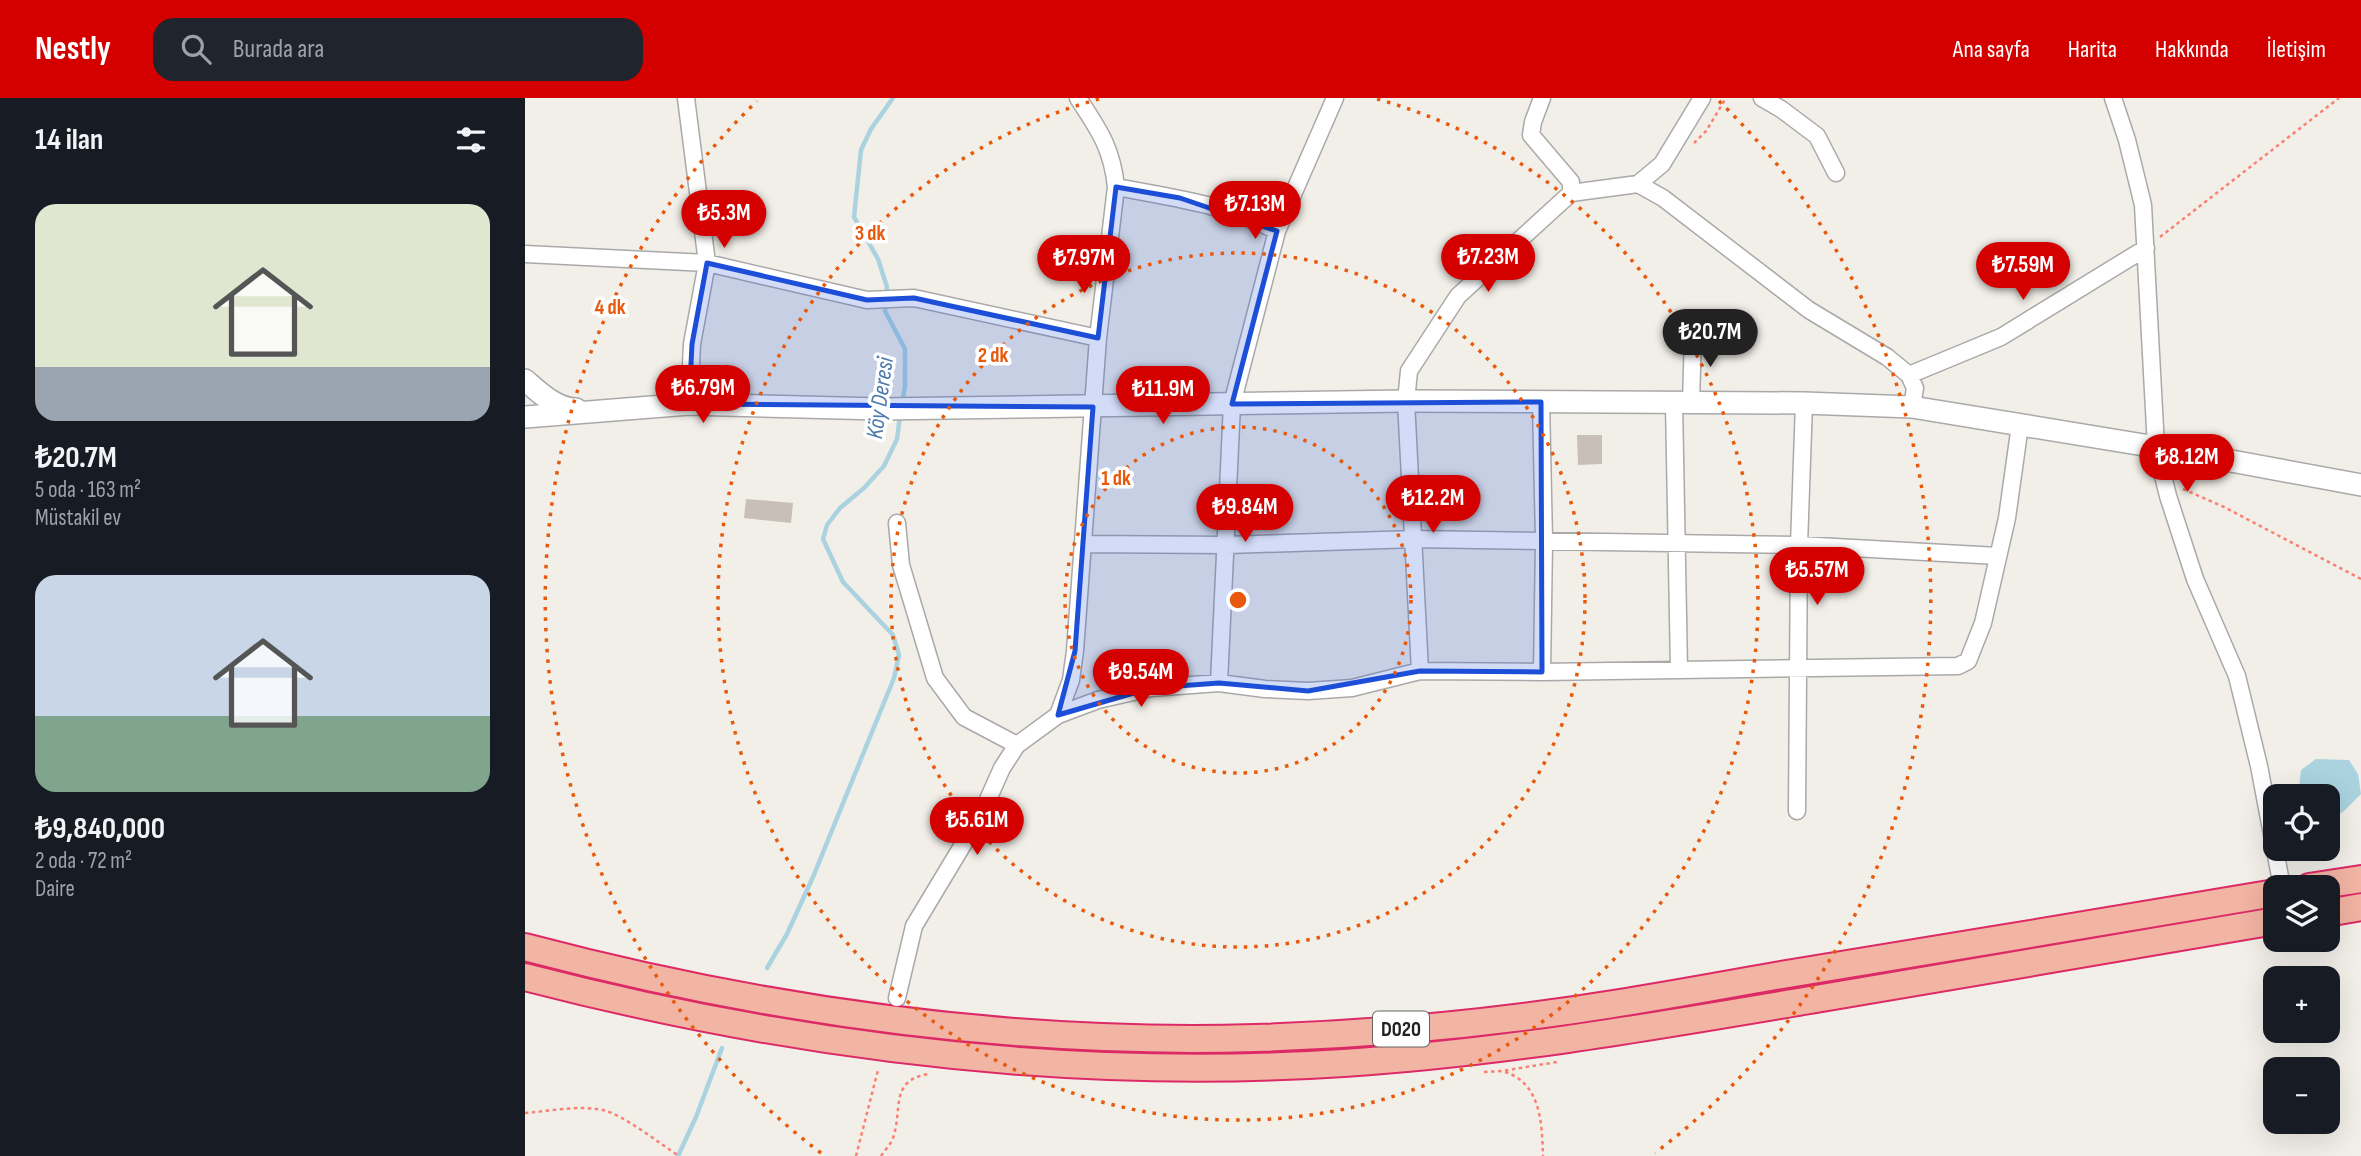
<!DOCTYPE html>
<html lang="tr">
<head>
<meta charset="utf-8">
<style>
  body { margin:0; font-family:"Sofia Sans Condensed",sans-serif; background:#20242c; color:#f1f3f6; height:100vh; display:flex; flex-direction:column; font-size:26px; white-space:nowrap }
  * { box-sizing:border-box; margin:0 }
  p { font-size:23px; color:#9ea1a6 }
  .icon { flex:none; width:38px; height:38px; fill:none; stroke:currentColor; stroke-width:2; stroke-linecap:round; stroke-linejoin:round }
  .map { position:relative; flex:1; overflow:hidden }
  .drawer { display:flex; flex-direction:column; background:#171b24; width:525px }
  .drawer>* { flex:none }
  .fabs { position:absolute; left:1738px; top:686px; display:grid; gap:14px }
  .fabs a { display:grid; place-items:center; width:77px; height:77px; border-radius:14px; background:#171b24; box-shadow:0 7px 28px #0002; font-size:35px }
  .price { position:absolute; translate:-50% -60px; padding:0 16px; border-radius:24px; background:#d40000; color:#fff; font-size:23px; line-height:46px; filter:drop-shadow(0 2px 4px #0008) }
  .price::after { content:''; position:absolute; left:50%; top:42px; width:21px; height:16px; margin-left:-10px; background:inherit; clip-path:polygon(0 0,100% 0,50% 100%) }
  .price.active { background:#222; color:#fff }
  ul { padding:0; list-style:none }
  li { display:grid; align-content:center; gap:14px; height:371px; padding:0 35px }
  li span { display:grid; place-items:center; height:217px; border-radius:21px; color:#555 }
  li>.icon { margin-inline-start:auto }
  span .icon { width:126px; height:126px; fill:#fffc; stroke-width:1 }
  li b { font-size:30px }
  h2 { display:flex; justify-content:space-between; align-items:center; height:84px; padding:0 35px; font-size:30px }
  header { display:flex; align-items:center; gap:42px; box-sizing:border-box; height:98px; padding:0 35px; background:#d40000; color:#fff }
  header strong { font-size:33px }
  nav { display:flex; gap:38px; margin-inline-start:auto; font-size:24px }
  .search { width:490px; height:63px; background:#20242c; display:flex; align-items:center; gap:18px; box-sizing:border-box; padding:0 24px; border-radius:21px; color:#9ea1a6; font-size:26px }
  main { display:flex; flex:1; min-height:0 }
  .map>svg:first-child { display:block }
  .water { fill:#aad3df }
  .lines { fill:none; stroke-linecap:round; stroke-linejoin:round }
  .stream { stroke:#aad3df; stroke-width:4.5 }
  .building { fill:#c7bfb8 }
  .minor-casing { stroke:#a9a9a9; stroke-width:19 }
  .tertiary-casing { stroke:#a9a9a9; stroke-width:24 }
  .trunk-casing { stroke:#dc2a67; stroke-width:30 }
  .path { stroke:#fa8072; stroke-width:2.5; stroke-dasharray:3.5 3.5; stroke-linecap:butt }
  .minor { stroke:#fff; stroke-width:16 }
  .tertiary { stroke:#fff; stroke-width:21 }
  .trunk { stroke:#f2b4a3; stroke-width:26 }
  .marked { fill:#1d4ed8; fill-opacity:0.2; stroke:#1d4ed8; stroke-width:5; stroke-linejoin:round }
  .ring { fill:none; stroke:#e8590c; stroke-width:3.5; stroke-dasharray:3.5 7 }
  .labels { text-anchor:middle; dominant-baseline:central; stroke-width:7; stroke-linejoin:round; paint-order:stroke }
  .shield { fill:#fff; stroke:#646464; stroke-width:2 }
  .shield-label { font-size:21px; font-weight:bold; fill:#222 }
  .water-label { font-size:24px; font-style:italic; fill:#4a7aab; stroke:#fff }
  .centre { fill:#e8590c; stroke:#fff; stroke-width:3.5 }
  .ring-label { font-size:21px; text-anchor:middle; font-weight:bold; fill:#e8590c; stroke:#fff; stroke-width:7; stroke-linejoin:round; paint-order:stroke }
</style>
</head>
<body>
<header>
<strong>Nestly</strong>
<div class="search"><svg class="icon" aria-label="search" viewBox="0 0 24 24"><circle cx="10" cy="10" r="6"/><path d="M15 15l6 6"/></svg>Burada ara</div>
<nav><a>Ana sayfa</a><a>Harita</a><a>Hakkında</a><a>İletişim</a></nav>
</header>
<main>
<section class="drawer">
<h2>14 ilan<svg class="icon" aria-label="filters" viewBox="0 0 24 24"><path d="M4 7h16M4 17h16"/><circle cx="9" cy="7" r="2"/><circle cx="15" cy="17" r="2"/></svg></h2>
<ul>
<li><span style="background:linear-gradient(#dfe7d0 75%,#9aa5b1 0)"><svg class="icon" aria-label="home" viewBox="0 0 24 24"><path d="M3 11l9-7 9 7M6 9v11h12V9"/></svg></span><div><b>₺20.7M</b><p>5 oda · 163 m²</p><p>Müstakil ev</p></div></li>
<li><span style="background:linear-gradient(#c9d6e8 65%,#7fa58c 0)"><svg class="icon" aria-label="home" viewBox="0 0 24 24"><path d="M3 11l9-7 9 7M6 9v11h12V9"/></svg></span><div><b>₺9,840,000</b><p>2 oda · 72 m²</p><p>Daire</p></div></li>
</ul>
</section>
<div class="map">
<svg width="1836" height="1058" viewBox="0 0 1836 1058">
  <rect width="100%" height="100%" fill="#f2efe9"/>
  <path class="water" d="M1791,661L1824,662L1833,676L1836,696L1818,714L1804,719L1802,698H1773L1776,672Z"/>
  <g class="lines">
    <path class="stream" d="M368,0L346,31L336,52L329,119L353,161L362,189L360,213L380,251V288L377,306
      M242,870L262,836L288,779L369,580L374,557L368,537L318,484L298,441L302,427L315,410L339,390L359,368L372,341L375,318
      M153,1058L171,1019L197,950"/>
  </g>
  <path class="building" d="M1052,337H1077V366L1053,367Z
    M221,401L268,405L266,425L219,420Z"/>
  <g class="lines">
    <defs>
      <path id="minor" d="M161,0L182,165L167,246L164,306
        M553,0C574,32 587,50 591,89C646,99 702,107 752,133
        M1017,0L1008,24L1006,37L1046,84V95
        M1237,0L1256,11L1292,38L1311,75
        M1588,0L1602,42L1618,107L1631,349L1643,398L1670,481L1712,578L1734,668L1757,789
        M1113,86L1137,66L1177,0
        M0,156L182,165L342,202L389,200L573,240
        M1384,277L1476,239L1621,150
        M1016,304L1019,443L1017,574
        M1149,305L1154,572
        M1166,305L1168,236
        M372,425L376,467L410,580L439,619L492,647
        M558,446L702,447L890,441L1274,447L1473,458
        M895,573L881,303L884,273L933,198L1046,95L1113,86L1138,100L1284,212L1362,259L1384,277L1390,290L1387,309
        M694,585L707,306L752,133L810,0
        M533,617L546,582L550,553L573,240L591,89
        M1272,713L1274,447L1279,305
        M372,900L389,828L457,715L477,670L492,647L533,617L573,602L626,590L694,585L740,591L783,593L827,590L895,573L1017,574L1433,568L1443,563L1458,525L1482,420L1495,327"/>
      <path id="tertiary" d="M0,282C14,294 31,311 51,311
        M0,319L164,306L355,311L881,303L1279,305L1387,309L1631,349L1836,387"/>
      <path id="trunk" d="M1784,789L1836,781
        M1802,815L1836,809
        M0,849C238,912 483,947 730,940C854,936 979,924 1101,904C1151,896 1200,887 1250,878C1417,851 1583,823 1750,795
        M0,879C266,948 543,983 819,965C976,955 1131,928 1285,902C1440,876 1595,849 1750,823"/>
    </defs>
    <use href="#minor" class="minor-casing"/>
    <use href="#tertiary" class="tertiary-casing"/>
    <use href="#trunk" class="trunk-casing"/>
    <path class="path" d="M1169,45L1181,33L1201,0
      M1635,139L1814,0
      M1658,391L1699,409L1836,481
      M959,974L977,973L1032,964
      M980,974C1016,985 1017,1026 1018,1058
      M0,1015C25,1013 53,1007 78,1012C99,1017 135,1046 154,1058
      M331,1058L353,972
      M356,1058C360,1052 366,1046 368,1040C378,1011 364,982 404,976"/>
    <use href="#minor" class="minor"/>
    <use href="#tertiary" class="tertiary"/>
    <use href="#trunk" class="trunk"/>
  </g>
  <path class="marked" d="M591,89L655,100L752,133L707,306L1016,304L1017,574L895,573L783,593L694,585L626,590L533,617L550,553L568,309L164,306L167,246L182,165L342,202L389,200L573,240Z"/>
  <g class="ring">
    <circle cx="713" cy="502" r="173"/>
    <circle cx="713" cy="502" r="347"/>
    <path d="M852 1A520 520 0 1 1 574 1"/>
    <path d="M296 1055A693 693 0 0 1 232 3M1194 3A693 693 0 0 1 1130 1055"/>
  </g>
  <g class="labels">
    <rect class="shield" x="848" y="913.5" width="56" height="35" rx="5"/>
    <g class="shield-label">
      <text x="876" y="931">D020</text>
    </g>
    <g class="water-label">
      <text transform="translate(355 300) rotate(-82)">Köy Deresi</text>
    </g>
  </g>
  <circle cx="713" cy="502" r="10" class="centre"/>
  <g class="ring-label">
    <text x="345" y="142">3 dk</text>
    <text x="85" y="216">4 dk</text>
    <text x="468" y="264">2 dk</text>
    <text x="591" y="387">1 dk</text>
  </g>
</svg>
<div class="fabs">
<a><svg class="icon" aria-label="locate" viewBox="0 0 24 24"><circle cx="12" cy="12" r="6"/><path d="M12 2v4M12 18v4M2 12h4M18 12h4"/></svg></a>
<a><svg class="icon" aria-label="layers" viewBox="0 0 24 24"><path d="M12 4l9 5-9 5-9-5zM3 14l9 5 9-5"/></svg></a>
<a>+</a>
<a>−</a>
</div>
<b class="price" style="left:730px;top:143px">₺7.13M</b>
<b class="price" style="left:199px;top:152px">₺5.3M</b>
<b class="price" style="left:963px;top:196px">₺7.23M</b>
<b class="price" style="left:559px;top:197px">₺7.97M</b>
<b class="price" style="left:1498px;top:204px">₺7.59M</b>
<b class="price active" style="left:1185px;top:271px">₺20.7M</b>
<b class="price" style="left:178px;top:327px">₺6.79M</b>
<b class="price" style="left:638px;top:328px">₺11.9M</b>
<b class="price" style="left:1662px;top:396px">₺8.12M</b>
<b class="price" style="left:908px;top:437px">₺12.2M</b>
<b class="price" style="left:720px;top:446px">₺9.84M</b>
<b class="price" style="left:1292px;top:509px">₺5.57M</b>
<b class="price" style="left:616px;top:611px">₺9.54M</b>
<b class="price" style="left:452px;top:759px">₺5.61M</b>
</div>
</main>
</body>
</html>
